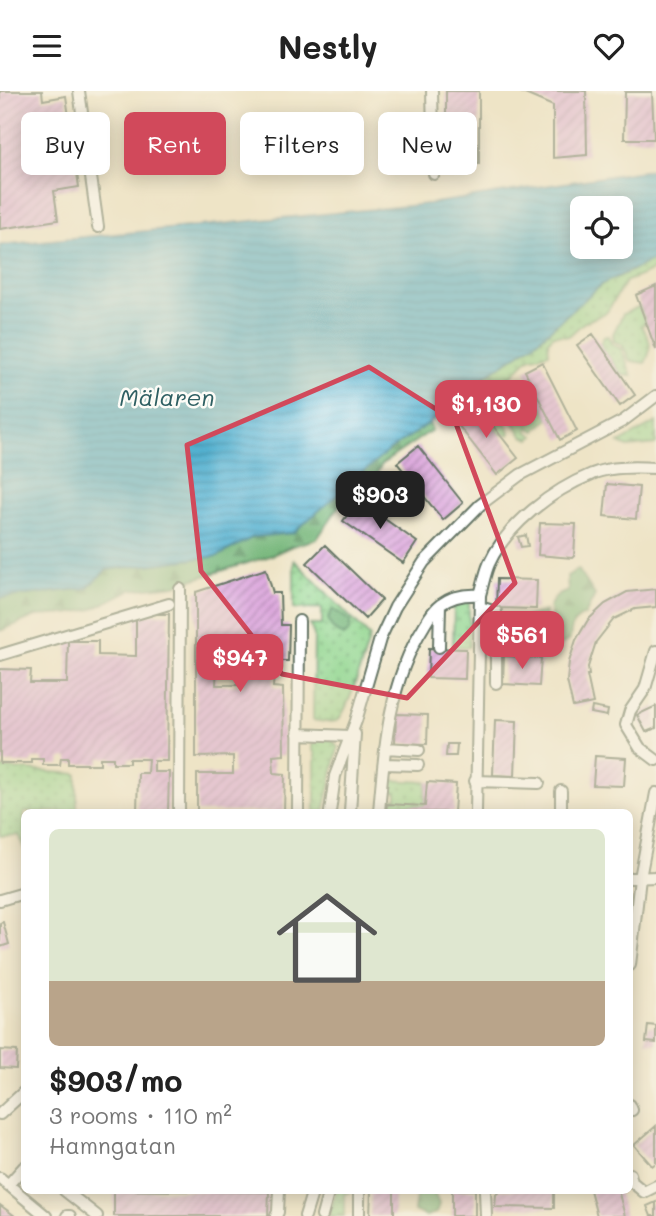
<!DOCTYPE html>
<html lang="en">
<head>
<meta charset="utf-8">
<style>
  body { margin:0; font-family:Mali,sans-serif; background:#f2f2f2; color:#222; height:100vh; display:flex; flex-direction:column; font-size:26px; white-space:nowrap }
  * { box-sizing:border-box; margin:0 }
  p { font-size:23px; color:#767676 }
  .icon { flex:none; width:38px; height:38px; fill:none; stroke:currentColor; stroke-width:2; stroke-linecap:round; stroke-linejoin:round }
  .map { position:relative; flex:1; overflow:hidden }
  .sheet { position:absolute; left:21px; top:718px; width:612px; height:385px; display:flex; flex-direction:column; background:#fff; border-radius:10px; box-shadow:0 4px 18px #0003 }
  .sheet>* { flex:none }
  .top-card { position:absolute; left:21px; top:21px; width:614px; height:63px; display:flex; gap:14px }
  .controls { position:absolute; left:570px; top:105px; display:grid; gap:14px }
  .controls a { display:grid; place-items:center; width:63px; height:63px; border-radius:10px; background:#fff; box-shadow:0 4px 18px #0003; font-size:35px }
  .price { position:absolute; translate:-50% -60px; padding:0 16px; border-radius:14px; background:#d1495b; color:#fff; font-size:23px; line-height:46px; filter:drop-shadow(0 2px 4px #0008) }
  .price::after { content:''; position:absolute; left:50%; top:42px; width:21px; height:16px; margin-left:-10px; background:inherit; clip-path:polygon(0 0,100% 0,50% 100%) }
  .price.selected { background:#222; color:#fff }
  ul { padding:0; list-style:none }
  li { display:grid; align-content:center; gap:14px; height:371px; padding:0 28px }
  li+li { border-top:2px solid #e0e0e0 }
  li span { display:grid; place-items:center; height:217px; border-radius:10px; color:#555 }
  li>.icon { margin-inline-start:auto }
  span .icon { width:126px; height:126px; fill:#fffc; stroke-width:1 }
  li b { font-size:30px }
  .chip { padding:0 24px; border-radius:10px; background:#fff; box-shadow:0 4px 18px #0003; font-size:24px; line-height:63px }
  .chip.selected { background:#d1495b; color:#fff }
  header { display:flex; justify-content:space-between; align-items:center; height:91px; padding:0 28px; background:#fff; font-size:32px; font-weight:700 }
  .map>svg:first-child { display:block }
  .grass { fill:url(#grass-dots); stroke:#588961; stroke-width:2 }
  .forest { fill:url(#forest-firs); stroke:#4a7a56; stroke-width:2 }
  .water { fill:url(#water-rules); stroke:#387682; stroke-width:2; fill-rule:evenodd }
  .building { fill:url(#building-hatch); fill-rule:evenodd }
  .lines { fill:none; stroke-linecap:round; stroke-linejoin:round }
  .minor-casing { stroke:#677767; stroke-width:14 }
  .minor { stroke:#fff; stroke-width:10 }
  .marked { fill:none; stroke:#d1495b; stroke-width:5; stroke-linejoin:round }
  .labels { text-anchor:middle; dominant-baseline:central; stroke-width:5; stroke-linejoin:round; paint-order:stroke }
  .water-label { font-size:24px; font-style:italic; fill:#2e5f62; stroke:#fdfcf7 }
</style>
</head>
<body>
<header><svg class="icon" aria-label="menu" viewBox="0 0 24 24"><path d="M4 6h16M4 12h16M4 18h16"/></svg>Nestly<svg class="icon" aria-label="heart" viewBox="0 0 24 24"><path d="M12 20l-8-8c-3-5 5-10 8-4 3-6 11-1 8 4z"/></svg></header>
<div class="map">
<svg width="656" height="1125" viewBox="0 0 656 1125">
  <defs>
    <pattern id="grass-dots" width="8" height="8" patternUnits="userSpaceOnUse" patternTransform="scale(1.75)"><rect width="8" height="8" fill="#91d58e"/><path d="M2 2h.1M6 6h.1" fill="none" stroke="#76ae75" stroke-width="1.8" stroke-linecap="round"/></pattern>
    <pattern id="forest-firs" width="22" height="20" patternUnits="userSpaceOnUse" patternTransform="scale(1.75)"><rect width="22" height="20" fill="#74b679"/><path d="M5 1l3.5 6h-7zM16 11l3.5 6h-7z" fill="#5f9564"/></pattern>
    <pattern id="water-rules" width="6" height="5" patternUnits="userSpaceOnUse" patternTransform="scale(1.75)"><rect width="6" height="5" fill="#50afcf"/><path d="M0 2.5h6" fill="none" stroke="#4290a9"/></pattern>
    <pattern id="building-hatch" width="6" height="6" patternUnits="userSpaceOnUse" patternTransform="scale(1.75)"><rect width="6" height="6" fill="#dba4dc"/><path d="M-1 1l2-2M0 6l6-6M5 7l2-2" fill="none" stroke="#b187b3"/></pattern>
  </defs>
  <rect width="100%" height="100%" fill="#fdfcf7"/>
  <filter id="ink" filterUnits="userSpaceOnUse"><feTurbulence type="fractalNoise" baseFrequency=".0143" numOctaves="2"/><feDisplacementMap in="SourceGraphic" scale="14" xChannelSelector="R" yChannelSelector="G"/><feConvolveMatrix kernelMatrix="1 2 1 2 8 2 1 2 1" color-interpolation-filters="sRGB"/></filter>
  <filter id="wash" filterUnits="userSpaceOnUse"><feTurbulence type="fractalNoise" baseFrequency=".00686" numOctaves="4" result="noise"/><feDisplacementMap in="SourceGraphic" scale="28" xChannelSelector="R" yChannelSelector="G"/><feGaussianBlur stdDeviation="1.57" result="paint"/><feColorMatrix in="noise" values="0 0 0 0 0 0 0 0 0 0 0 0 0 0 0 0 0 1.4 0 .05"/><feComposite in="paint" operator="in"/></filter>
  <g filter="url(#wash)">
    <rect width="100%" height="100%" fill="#eee4c6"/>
    <path class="grass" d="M654,168H656V178L625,191L607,221L583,232L569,245L554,244L548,250L549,262L529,267L497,299L479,302L474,293L536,251L602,193Z
      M640,215L647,234L644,232L641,235C651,248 653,257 645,272L630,270L623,255L614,250L613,243L623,223Z
      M608,245L611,252L621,258L632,285L622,284L600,254L603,246Z
      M522,288L529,296L532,294L549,328L537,337L536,340L528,336L527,340L534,345L530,348L522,345L513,330L520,317L524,300L507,304L503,301L515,289Z
      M498,305L507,308L518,305L515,316L504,330L510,341L509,344L500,343L481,320L483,318L481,314L486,308Z
      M656,331V353L628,356L619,352Z
      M294,469L370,546C365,561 347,626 336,630C330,632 319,630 313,629L314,544L310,534H322V517L294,518Z
      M463,508H469V556L453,555L454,517H447V515Z
      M320,647L332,648L338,657L324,721H315V662L312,659V654Z
      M0,677L77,683V721H24V758L19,744L0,745Z
      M388,689L427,691L425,715L387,713V708H397V701L388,700Z
      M336,1099H350V1101L344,1103V1125H329Z"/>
    <path class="forest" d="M429,332L432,339L382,373L373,389L354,405L343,409L317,448L292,455L270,465L175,494L130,499L93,518L67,523L36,525L0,540V507L87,497L105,479L218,465L253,446L293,442L388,360Z
      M578,478L595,504L585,524C572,529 571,536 570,549L557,556L545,553L536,541H524L521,533L527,525L545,520L544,532L549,541L553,532L549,516L556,505L568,500L567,485Z
      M333,518L350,530V539L344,545C334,540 330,537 328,526Z
      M417,1099H433L439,1113L436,1122L425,1125L414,1120Z"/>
    <path class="water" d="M656,78V168L602,193L536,251L474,293L447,316L438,315L437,327L388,360L293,442L253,446L218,465L106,479L87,497L0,507V154L428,113ZM583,117H621V156H583Z"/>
    <g id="blocks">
      <path class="building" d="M0,0H42L43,9L66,5L79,96L54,100L58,129L0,138Z
        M446,0H479V73H446Z
        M518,0H586L587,64L553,67V15Z
        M625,1H652L654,48H624Z
        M656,195V259L636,204Z
        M593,243L635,304L620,315L577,254Z
        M542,271L577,340L560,349L525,280Z
        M476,313L518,367L497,384L455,330Z
        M418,355L463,412L443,429L397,372Z
        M607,393L639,396L636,428L604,425Z
        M358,409L417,451L403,472L343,430Z
        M540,432L576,433L574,465L572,467L538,464Z
        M526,444L528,455L521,456L518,446Z
        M325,454L382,509L365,528L307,472Z
        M266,478L273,502H280L281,534H289L288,570H275L273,596L283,597L284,664L273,665L274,682L285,683L284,721H197V683H233V665L196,666V501ZM217,570H244L243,594H216Z
        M497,488L537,489L536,518L496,517Z
        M656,498V516L635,518L614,528L596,551L588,576L589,584H587L593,612L573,616L567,590L569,571L576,549L588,529L605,513L627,501Z
        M136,523H169L167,670H154V681H169L168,721H137L138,682H147L148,668H129V672H113V667H100V673H68V667H61L60,674H43V668H32V672H0V578L31,579L30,592H67L68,550H98V564L136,565Z
        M429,557L466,558L465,588L428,587Z
        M504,565L541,567L539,595L503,593Z
        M656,615V637L646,641L637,624Z
        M592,616L608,619L607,625L591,622Z
        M396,623L428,624L427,653L395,652Z
        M495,629L517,630L515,685L493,684Z
        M447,653H457L456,665H446Z
        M595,665L626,667L624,695L593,694Z
        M427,691L456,693L454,721H386L387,713L425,715Z
        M3,831L9,853L0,856V832Z
        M648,934L656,935V952L646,951Z
        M0,959L17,960L16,978L0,977Z
        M656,1035V1072L652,1075L634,1054Z
        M114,1099L269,1101L268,1125H114Z
        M371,1099H394V1125H370Z
        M452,1099H475V1125H452Z
        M498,1099H554V1117L495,1116L496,1103L498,1102Z
        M590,1099H618L625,1125H597Z
        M656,1111V1125H651L647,1115Z
        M0,1114L15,1125H0Z"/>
    </g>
  </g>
  <g filter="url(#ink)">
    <use href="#blocks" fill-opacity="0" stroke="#677767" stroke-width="2"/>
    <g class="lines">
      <defs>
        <path id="minor" d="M79,0L98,136
          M432,0L434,83
          M480,516L496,521V592
          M439,556L440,514
          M656,560L645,598L630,620L626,634L640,657L656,669
          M0,564L169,513
          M298,643L350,645
          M385,657L419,659
          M384,673L418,674
          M475,690L539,692
          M561,700V721
          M179,721L180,498
          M298,721L299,530
          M330,721L335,685L356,630L380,548L395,516L424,471L480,414L520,384L623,330L656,305
          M350,721L355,643
          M379,721C384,658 389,590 424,535C428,528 433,519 440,514C452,505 466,503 480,504
          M476,721L480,504C483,494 485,482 489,473C507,433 553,399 592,383C610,375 637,376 656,377
          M630,787L656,786
          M0,809L24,802
          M630,874L640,787L656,702
          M630,1014L632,1019
          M0,1023L24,1001
          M630,1083L632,1091L644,1101L656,1095
          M0,1087L46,1125
          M8,1094L24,1076
          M64,1099L97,1125
          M485,1099L486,1125
          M67,1125H70
          M276,1125L278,1121L279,1099
          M305,1125L313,1099
          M322,1125L329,1099
          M359,1125V1099"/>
      </defs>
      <use href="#minor" class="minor-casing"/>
      <use href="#minor" class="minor"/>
    </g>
  </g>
  <path d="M0 0H656V1125H0ZM369,276L455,330L515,492L407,607L282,583L201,480L187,354Z" fill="#eee4c6" fill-opacity=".55" fill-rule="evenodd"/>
  <path class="marked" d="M369,276L455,330L515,492L407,607L282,583L201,480L187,354Z"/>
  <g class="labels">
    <g class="water-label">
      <text x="167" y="305">Mälaren</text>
    </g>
  </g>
</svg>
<div class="controls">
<a><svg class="icon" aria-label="locate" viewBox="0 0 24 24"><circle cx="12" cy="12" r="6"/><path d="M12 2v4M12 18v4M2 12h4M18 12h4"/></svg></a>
</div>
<b class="price" style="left:486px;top:349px">$1,130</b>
<b class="price selected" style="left:380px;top:440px">$903</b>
<b class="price" style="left:522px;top:580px">$561</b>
<b class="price" style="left:240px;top:603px">$947</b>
<div class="top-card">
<a class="chip">Buy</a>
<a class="chip selected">Rent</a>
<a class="chip">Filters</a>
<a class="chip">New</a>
</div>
<section class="sheet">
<ul>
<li><span style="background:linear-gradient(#dfe7d0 70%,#b9a48a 0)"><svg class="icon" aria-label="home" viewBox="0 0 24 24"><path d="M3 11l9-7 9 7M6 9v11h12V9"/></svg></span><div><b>$903/mo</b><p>3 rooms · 110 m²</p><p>Hamngatan</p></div></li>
</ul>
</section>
</div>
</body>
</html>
